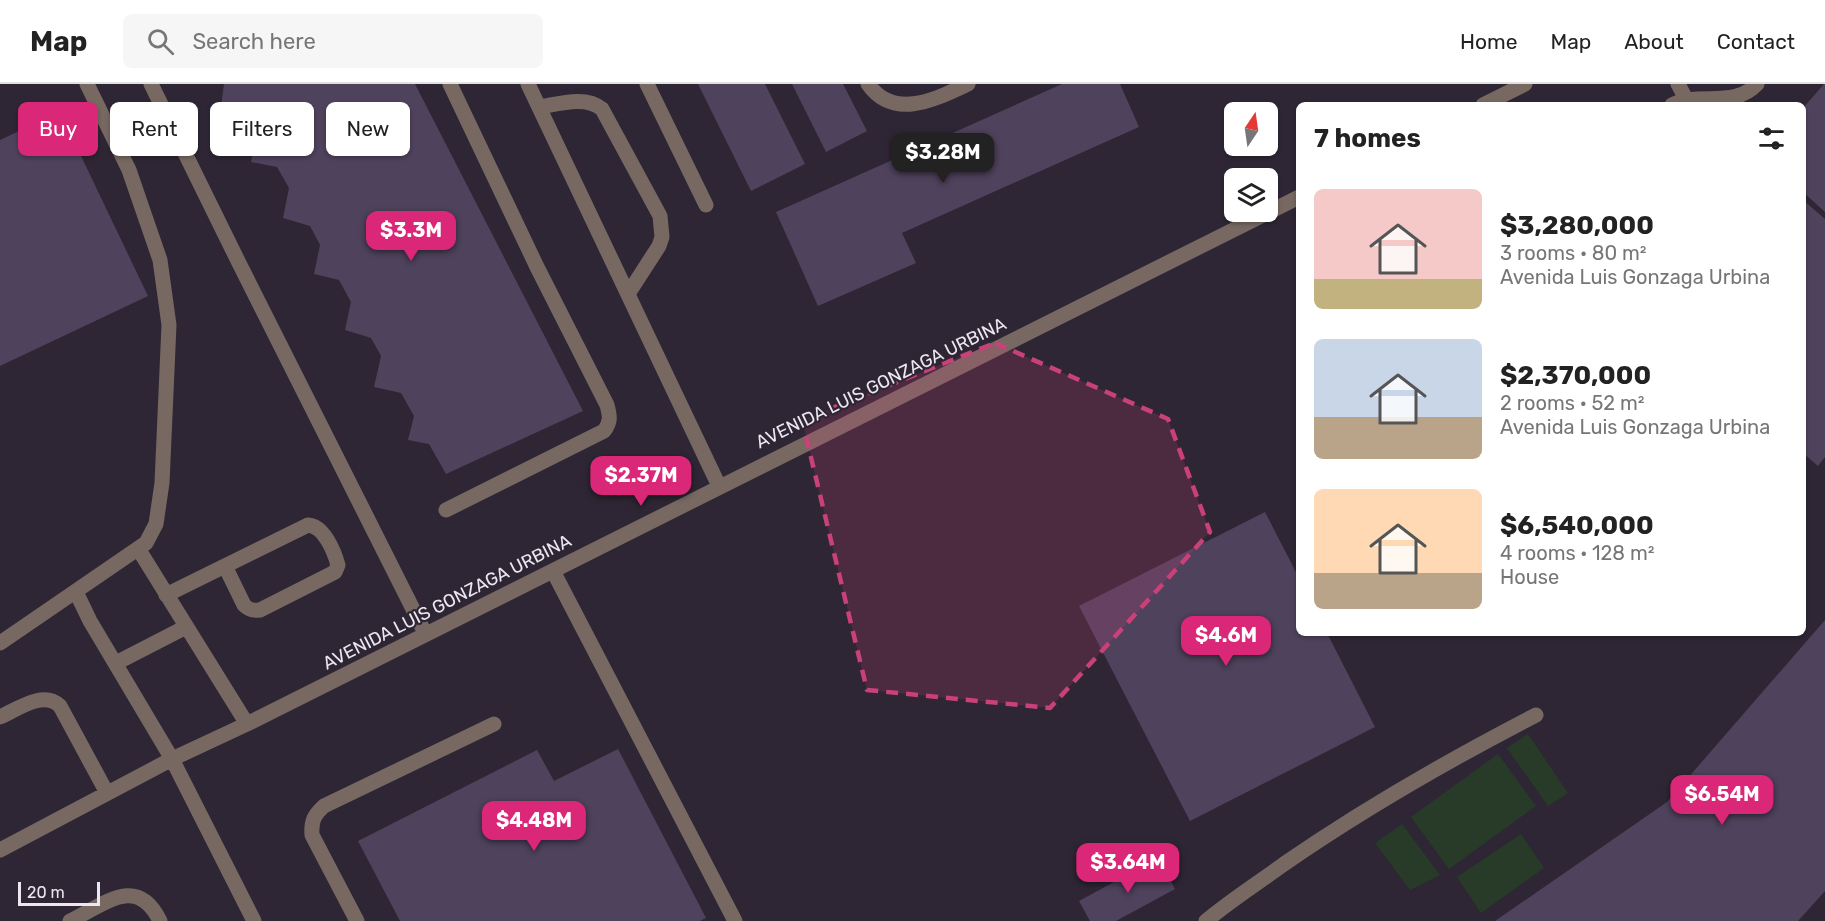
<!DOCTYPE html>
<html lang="en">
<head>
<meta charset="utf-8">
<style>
  body { margin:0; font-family:Rubik,sans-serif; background:#f6f6f6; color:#222; height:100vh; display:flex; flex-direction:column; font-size:22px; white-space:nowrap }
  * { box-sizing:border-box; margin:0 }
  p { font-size:20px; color:#767676 }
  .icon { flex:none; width:33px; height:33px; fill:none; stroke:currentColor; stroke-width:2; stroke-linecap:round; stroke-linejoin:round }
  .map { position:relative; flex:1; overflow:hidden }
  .side { position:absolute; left:1296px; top:18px; width:510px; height:534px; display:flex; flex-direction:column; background:#fff; border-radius:9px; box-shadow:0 2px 4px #0004 }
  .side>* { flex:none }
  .hud { position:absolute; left:18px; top:18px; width:570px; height:54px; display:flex; gap:12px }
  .needle { width:39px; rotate:13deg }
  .tools { position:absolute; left:1224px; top:18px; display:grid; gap:12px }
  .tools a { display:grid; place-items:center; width:54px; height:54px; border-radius:9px; background:#fff; box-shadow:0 2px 4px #0004; font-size:30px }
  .scale { position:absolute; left:18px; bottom:15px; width:82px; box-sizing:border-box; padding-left:6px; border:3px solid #ebe6ef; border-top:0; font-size:16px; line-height:21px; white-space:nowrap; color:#ebe6ef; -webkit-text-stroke:4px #2e2634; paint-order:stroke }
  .price { position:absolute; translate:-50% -51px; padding:0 14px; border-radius:12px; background:#db2777; color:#fff; font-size:20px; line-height:39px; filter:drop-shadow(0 2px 3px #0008) }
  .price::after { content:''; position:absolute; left:50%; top:36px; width:18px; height:14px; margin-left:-9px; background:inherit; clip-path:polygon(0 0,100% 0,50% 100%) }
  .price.current { background:#222; color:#fff }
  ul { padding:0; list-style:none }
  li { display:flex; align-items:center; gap:18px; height:150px; padding:0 18px }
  li span { display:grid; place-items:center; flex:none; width:168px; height:120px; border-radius:9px; color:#555 }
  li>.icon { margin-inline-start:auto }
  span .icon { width:72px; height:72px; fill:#fffc; stroke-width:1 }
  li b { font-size:26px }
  h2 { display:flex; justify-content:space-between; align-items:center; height:72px; padding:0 18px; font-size:26px }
  .tag { padding:0 21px; border-radius:9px; background:#fff; box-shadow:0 2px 4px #0004; font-size:21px; line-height:54px }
  .tag.current { background:#db2777; color:#fff }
  header { display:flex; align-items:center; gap:36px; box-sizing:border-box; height:84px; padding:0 30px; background:#fff; border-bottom:2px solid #e0e0e0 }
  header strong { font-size:28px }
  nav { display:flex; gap:33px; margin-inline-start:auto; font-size:21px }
  .search { width:420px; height:54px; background:#f6f6f6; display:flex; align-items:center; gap:15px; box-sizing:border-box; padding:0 21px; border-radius:9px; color:#767676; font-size:22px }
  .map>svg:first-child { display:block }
  .green { fill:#283b29 }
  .building { fill:#4f425c }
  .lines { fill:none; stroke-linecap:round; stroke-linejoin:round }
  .minor { stroke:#776962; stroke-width:15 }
  .marked { fill:#ca4179; fill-opacity:0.2; stroke:#ca4179; stroke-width:4.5; stroke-dasharray:12 8; stroke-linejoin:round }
  .labels { text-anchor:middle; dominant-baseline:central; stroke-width:4.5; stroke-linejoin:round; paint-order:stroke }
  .street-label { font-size:18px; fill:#ebe6ef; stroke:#2e2634 }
</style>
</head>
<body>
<header>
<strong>Map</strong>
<div class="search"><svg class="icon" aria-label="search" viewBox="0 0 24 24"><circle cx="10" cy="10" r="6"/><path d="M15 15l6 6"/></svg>Search here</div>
<nav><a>Home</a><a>Map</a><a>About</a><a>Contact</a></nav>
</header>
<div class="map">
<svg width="1825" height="837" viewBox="0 0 1825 837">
  <rect width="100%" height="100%" fill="#2e2634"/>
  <path class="green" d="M1528,650L1568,709L1548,722L1507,664Z
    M1498,670L1536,722L1449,785L1411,733Z
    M1402,740L1440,791L1410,806L1375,759Z
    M1521,750L1544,784L1481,829L1457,793Z"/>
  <path class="building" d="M224,0H415L583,327L446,390L429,360L408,356L414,332L401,309L374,303L381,272L371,254L345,246L351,218L339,196L314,190L320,161L310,142L283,134L289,104L277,83L251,78L257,46L247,28L221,22Z
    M698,0H765L805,80L751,107Z
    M792,0H843L867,47L826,68Z
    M1062,0H1120L1139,43L902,149L916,179L818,222L776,128Z
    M1824,0H1825V128L1803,108V24Z
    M60,28L148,212L0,282V56Z
    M1803,116L1825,135V373L1818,382L1803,369Z
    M1265,428L1299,494V549H1327L1375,643L1190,737L1079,522Z
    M1825,536V807L1798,837H1495L1667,718Z
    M618,665L706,834L700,837H400L358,757L537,666L554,697Z
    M1158,774L1175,805L1116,837H1090L1079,817Z"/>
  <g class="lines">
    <path class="minor" d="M151,0L238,177L425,549
      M528,0L719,402
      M647,0L706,121
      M868,0C894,37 936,15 968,0
      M1678,0L1686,15
      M1483,21L1525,0
      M1672,21C1699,7 1734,25 1757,0
      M539,23C558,20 586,11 602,25L660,132L662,153L659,162L628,210
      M446,426L604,347C611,338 610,332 607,321L537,183L450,0
      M139,466L247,640
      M553,487L735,837
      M76,508L90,537L172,675L254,837
      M166,511L308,441C324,442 334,467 338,481L335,488L260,526C253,527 249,526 244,521L225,482
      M0,559L146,459L156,440L162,399L169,241L160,176L129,86L87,0
      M116,579L186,543
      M0,633C18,625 43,606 60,622L107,709
      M0,766L172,675L247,640L1299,113
      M70,837C105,820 137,790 160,837
      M357,837L312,751C311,737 314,731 324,722L494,640
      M1206,837C1231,816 1258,799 1284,780C1365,724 1449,676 1536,631"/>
  </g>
  <path class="marked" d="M995,259L1168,335L1210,448L1050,624L867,606L802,336Z"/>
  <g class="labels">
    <g class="street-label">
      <text transform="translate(881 299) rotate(-26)">AVENIDA LUIS GONZAGA URBINA</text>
      <text transform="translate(447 518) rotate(-27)">AVENIDA LUIS GONZAGA URBINA</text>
    </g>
  </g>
</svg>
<div class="tools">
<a><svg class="needle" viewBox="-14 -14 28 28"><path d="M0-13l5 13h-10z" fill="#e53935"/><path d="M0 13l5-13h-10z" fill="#767676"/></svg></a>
<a><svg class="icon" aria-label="layers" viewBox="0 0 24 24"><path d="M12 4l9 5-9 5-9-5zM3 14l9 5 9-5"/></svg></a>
</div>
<div class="scale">20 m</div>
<b class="price current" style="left:943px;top:100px">$3.28M</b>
<b class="price" style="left:411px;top:178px">$3.3M</b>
<b class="price" style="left:641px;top:423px">$2.37M</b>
<b class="price" style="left:1226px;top:583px">$4.6M</b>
<b class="price" style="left:1722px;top:742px">$6.54M</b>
<b class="price" style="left:534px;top:768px">$4.48M</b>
<b class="price" style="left:1128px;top:810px">$3.64M</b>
<div class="hud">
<a class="tag current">Buy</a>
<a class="tag">Rent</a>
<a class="tag">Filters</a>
<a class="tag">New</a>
</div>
<section class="side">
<h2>7 homes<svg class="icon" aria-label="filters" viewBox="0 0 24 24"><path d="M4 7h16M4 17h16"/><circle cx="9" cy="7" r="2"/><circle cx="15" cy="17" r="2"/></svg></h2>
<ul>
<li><span style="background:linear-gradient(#f6c9c9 75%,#c2b280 0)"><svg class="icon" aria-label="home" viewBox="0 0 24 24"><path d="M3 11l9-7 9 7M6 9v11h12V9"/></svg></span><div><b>$3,280,000</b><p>3 rooms · 80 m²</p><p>Avenida Luis Gonzaga Urbina</p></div></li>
<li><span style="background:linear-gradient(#c9d6e8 65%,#b9a48a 0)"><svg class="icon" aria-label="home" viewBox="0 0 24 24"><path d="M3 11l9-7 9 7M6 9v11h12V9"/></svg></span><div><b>$2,370,000</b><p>2 rooms · 52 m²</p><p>Avenida Luis Gonzaga Urbina</p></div></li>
<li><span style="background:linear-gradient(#ffd9b3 70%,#b9a48a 0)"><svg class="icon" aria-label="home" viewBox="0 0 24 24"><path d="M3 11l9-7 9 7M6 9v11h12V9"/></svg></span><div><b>$6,540,000</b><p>4 rooms · 128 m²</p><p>House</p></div></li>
</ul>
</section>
</div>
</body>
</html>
